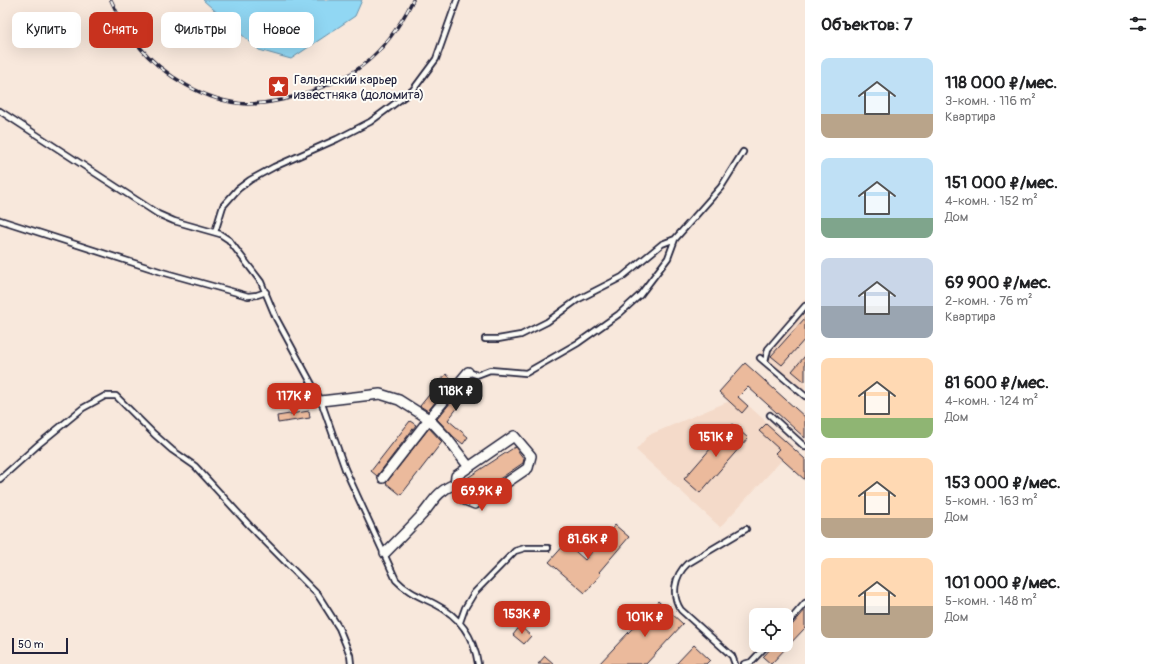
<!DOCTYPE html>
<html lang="ru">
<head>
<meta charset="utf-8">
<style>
  body { margin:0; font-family:Pangolin,sans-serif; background:#f2f2f2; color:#202124; height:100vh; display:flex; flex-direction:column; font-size:15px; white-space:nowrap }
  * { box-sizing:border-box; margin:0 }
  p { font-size:13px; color:#757577 }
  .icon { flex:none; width:22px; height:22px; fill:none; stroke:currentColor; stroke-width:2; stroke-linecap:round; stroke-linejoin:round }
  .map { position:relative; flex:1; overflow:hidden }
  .side { display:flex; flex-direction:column; background:#fff; width:360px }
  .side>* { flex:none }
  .banner { position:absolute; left:12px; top:12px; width:380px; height:36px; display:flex; gap:8px }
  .fabs { position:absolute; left:749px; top:608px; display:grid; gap:8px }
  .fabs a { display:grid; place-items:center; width:44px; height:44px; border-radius:8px; background:#fff; box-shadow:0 4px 16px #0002; font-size:20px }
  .scale { position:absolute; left:12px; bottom:10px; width:56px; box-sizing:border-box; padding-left:4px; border:2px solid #22223b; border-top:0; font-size:11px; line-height:14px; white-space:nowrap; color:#22223b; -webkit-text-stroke:3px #fdfcf7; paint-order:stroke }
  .price { position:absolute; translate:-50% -34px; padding:0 9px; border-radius:8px; background:#c8321e; color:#fff; font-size:13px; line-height:26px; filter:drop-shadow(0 1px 2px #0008) }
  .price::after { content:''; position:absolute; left:50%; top:24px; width:12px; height:9px; margin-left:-6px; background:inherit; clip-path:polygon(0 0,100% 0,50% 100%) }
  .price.active { background:#222; color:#fff }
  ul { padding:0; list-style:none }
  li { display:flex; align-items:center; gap:12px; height:100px; padding:0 16px }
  li span { display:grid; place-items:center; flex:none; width:112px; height:80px; border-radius:8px; color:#555 }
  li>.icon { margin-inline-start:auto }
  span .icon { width:48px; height:48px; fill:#fffc; stroke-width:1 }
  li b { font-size:17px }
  h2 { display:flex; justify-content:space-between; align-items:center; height:48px; padding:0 16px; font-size:17px }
  .chip { padding:0 14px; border-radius:8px; background:#fff; box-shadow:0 4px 16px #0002; font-size:14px; line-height:36px }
  .chip.active { background:#c8321e; color:#fff }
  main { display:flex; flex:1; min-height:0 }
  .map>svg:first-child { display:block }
  .built { fill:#f4dac9 }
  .water { fill:#91d7f3; stroke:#658fa9 }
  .building { fill:#ebba9c; stroke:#22223b }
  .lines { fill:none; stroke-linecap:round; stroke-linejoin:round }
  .lane-casing { stroke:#22223b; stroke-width:8 }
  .street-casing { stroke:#22223b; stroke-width:12 }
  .lane { stroke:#fdfcf7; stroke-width:4.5 }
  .street { stroke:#fdfcf7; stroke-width:9 }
  .rail-casing { stroke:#22223b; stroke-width:3.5 }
  .rail { stroke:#fdfcf7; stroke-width:2; stroke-dasharray:6; stroke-linecap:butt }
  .labels { text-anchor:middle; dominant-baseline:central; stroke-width:4; stroke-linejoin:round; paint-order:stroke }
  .poi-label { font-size:13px; fill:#22223b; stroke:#fdfcf7; text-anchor:start }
</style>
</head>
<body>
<main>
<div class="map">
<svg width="805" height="664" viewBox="0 0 805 664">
  <rect width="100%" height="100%" fill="#f8e8dc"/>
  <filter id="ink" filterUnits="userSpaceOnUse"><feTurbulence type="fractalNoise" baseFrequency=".025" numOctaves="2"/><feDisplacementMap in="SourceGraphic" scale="8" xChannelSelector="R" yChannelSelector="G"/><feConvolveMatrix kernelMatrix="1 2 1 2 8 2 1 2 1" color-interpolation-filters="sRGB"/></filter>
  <g filter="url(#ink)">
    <path class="built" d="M805,298V401L756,357L795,313Z
      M739,397L794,447L720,527L636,450L649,435Z"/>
    <path class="water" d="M203,0H362L355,16L291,59L259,50Z"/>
    <path class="building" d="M805,318V339L782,365L771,356Z
      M805,356V382L792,371Z
      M745,363L805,417V438L748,387L738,397L748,406L742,413L719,392Z
      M446,374L453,380L428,411L420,406Z
      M470,379L476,384L448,420L468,437L463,444L454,437L437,419Z
      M309,411L310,418L278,423L277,416Z
      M410,421L416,425L377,476L371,471Z
      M732,424L748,438L700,493L684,479Z
      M766,424L805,459V480L775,453L779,449L759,431Z
      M429,428L442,442L401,495L386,483Z
      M515,447L524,459L523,463L473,497L469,495L461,482Z
      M615,525L629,537L599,572L601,574L585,593L549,562L566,543L585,560Z
      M658,601L683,624L646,664H599Z
      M805,610V628L771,664L763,657L774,645H786V632Z
      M520,626L531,636L524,644L513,635Z
      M694,645L710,660L706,664H676Z
      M545,656L554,664H538Z"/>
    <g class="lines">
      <defs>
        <path id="lane" d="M0,111L158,214L174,221L220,234L229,240L261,282L276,318L321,401L345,469L396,580C407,592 421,597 435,604C459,616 474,637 478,664
          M0,220L162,272L234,292L248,296L257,295L266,292
          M215,232L223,206L238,189L250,180L274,167L337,139L370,122L413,90L436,59L457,0
          M485,339H498L521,335L547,322L577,300L622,277L662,244L675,239
          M760,358L805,396
          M765,362L768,349L805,306
          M468,372L477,375L490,370L526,373L578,343L619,314L640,295L668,258L675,239L721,187L743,152
          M770,415L805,447
          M0,479L39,444L83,408L105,396H116L154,434L172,450L195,466L250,526L318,595L339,628L350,655L351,664
          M460,622L465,608L474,593L515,551L525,548H548
          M786,625L805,603
          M735,664L732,656L681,610C671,596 674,576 687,564L746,529
          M744,664L751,662L767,645"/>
        <path id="street" d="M321,401L380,394L399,400L429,419L468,372
          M383,478L429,419L446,437L469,467L456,476L455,484L465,500L475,504L528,468L531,456L514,436L469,467
          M385,553C397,541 410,528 422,515C433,502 437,491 455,484"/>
      </defs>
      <use href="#lane" class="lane-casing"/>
      <use href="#street" class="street-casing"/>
      <use href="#lane" class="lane"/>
      <use href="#street" class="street"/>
      <defs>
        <path id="rail" d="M111,0C118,16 126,31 137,44C163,76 206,102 247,104C268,104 292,98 312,91C330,84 348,77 363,65C385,48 401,24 413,0"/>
      </defs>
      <use href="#rail" class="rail-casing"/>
      <use href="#rail" class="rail"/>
    </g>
  </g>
  <defs>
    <symbol id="sight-square" viewBox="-11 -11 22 22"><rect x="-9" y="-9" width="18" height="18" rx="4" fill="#c8321e" stroke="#fdfcf7"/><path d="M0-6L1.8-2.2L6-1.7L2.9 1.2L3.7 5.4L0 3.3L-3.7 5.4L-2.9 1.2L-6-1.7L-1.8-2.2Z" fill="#fff"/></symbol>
  </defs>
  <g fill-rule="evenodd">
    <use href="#sight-square" x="266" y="74" width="25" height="25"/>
  </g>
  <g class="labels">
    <g class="poi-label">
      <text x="294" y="80">Гальянский карьер<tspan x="294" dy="15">известняка (доломита)</tspan></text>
    </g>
  </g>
</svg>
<div class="fabs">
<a><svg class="icon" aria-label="locate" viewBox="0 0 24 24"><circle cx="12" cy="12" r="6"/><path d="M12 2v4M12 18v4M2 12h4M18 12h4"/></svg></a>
</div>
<div class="scale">50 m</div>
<b class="price active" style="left:456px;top:412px">118K ₽</b>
<b class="price" style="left:294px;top:417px">117K ₽</b>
<b class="price" style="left:716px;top:458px">151K ₽</b>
<b class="price" style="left:482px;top:512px">69.9K ₽</b>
<b class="price" style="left:588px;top:560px">81.6K ₽</b>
<b class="price" style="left:522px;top:635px">153K ₽</b>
<b class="price" style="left:645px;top:638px">101K ₽</b>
<div class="banner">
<a class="chip">Купить</a>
<a class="chip active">Снять</a>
<a class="chip">Фильтры</a>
<a class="chip">Новое</a>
</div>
</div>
<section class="side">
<h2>Объектов: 7<svg class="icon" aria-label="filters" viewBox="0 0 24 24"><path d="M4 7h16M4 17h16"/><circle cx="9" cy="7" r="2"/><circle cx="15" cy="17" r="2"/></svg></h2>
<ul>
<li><span style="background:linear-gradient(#bfe0f5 70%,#b9a48a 0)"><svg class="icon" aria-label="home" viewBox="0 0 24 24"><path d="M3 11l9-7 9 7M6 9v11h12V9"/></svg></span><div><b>118 000 ₽/мес.</b><p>3-комн. · 116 m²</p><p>Квартира</p></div></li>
<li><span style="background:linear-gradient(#bfe0f5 75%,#7fa58c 0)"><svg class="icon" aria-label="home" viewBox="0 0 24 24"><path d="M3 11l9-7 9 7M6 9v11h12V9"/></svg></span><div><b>151 000 ₽/мес.</b><p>4-комн. · 152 m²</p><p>Дом</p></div></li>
<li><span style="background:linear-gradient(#c9d6e8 60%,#9aa5b1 0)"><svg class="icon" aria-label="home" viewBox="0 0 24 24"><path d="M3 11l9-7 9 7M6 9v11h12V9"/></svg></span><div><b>69 900 ₽/мес.</b><p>2-комн. · 76 m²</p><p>Квартира</p></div></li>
<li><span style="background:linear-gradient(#ffd9b3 75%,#8fb573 0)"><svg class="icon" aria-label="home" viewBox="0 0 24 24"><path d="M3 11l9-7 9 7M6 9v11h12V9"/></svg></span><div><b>81 600 ₽/мес.</b><p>4-комн. · 124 m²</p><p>Дом</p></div></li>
<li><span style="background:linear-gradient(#ffd9b3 75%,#b9a48a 0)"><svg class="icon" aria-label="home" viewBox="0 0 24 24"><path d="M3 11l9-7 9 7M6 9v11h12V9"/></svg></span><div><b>153 000 ₽/мес.</b><p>5-комн. · 163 m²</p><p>Дом</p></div></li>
<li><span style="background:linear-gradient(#ffd9b3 60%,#b9a48a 0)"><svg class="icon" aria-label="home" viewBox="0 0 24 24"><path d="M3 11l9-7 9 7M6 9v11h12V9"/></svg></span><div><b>101 000 ₽/мес.</b><p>5-комн. · 148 m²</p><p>Дом</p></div></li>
</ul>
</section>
</main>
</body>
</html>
